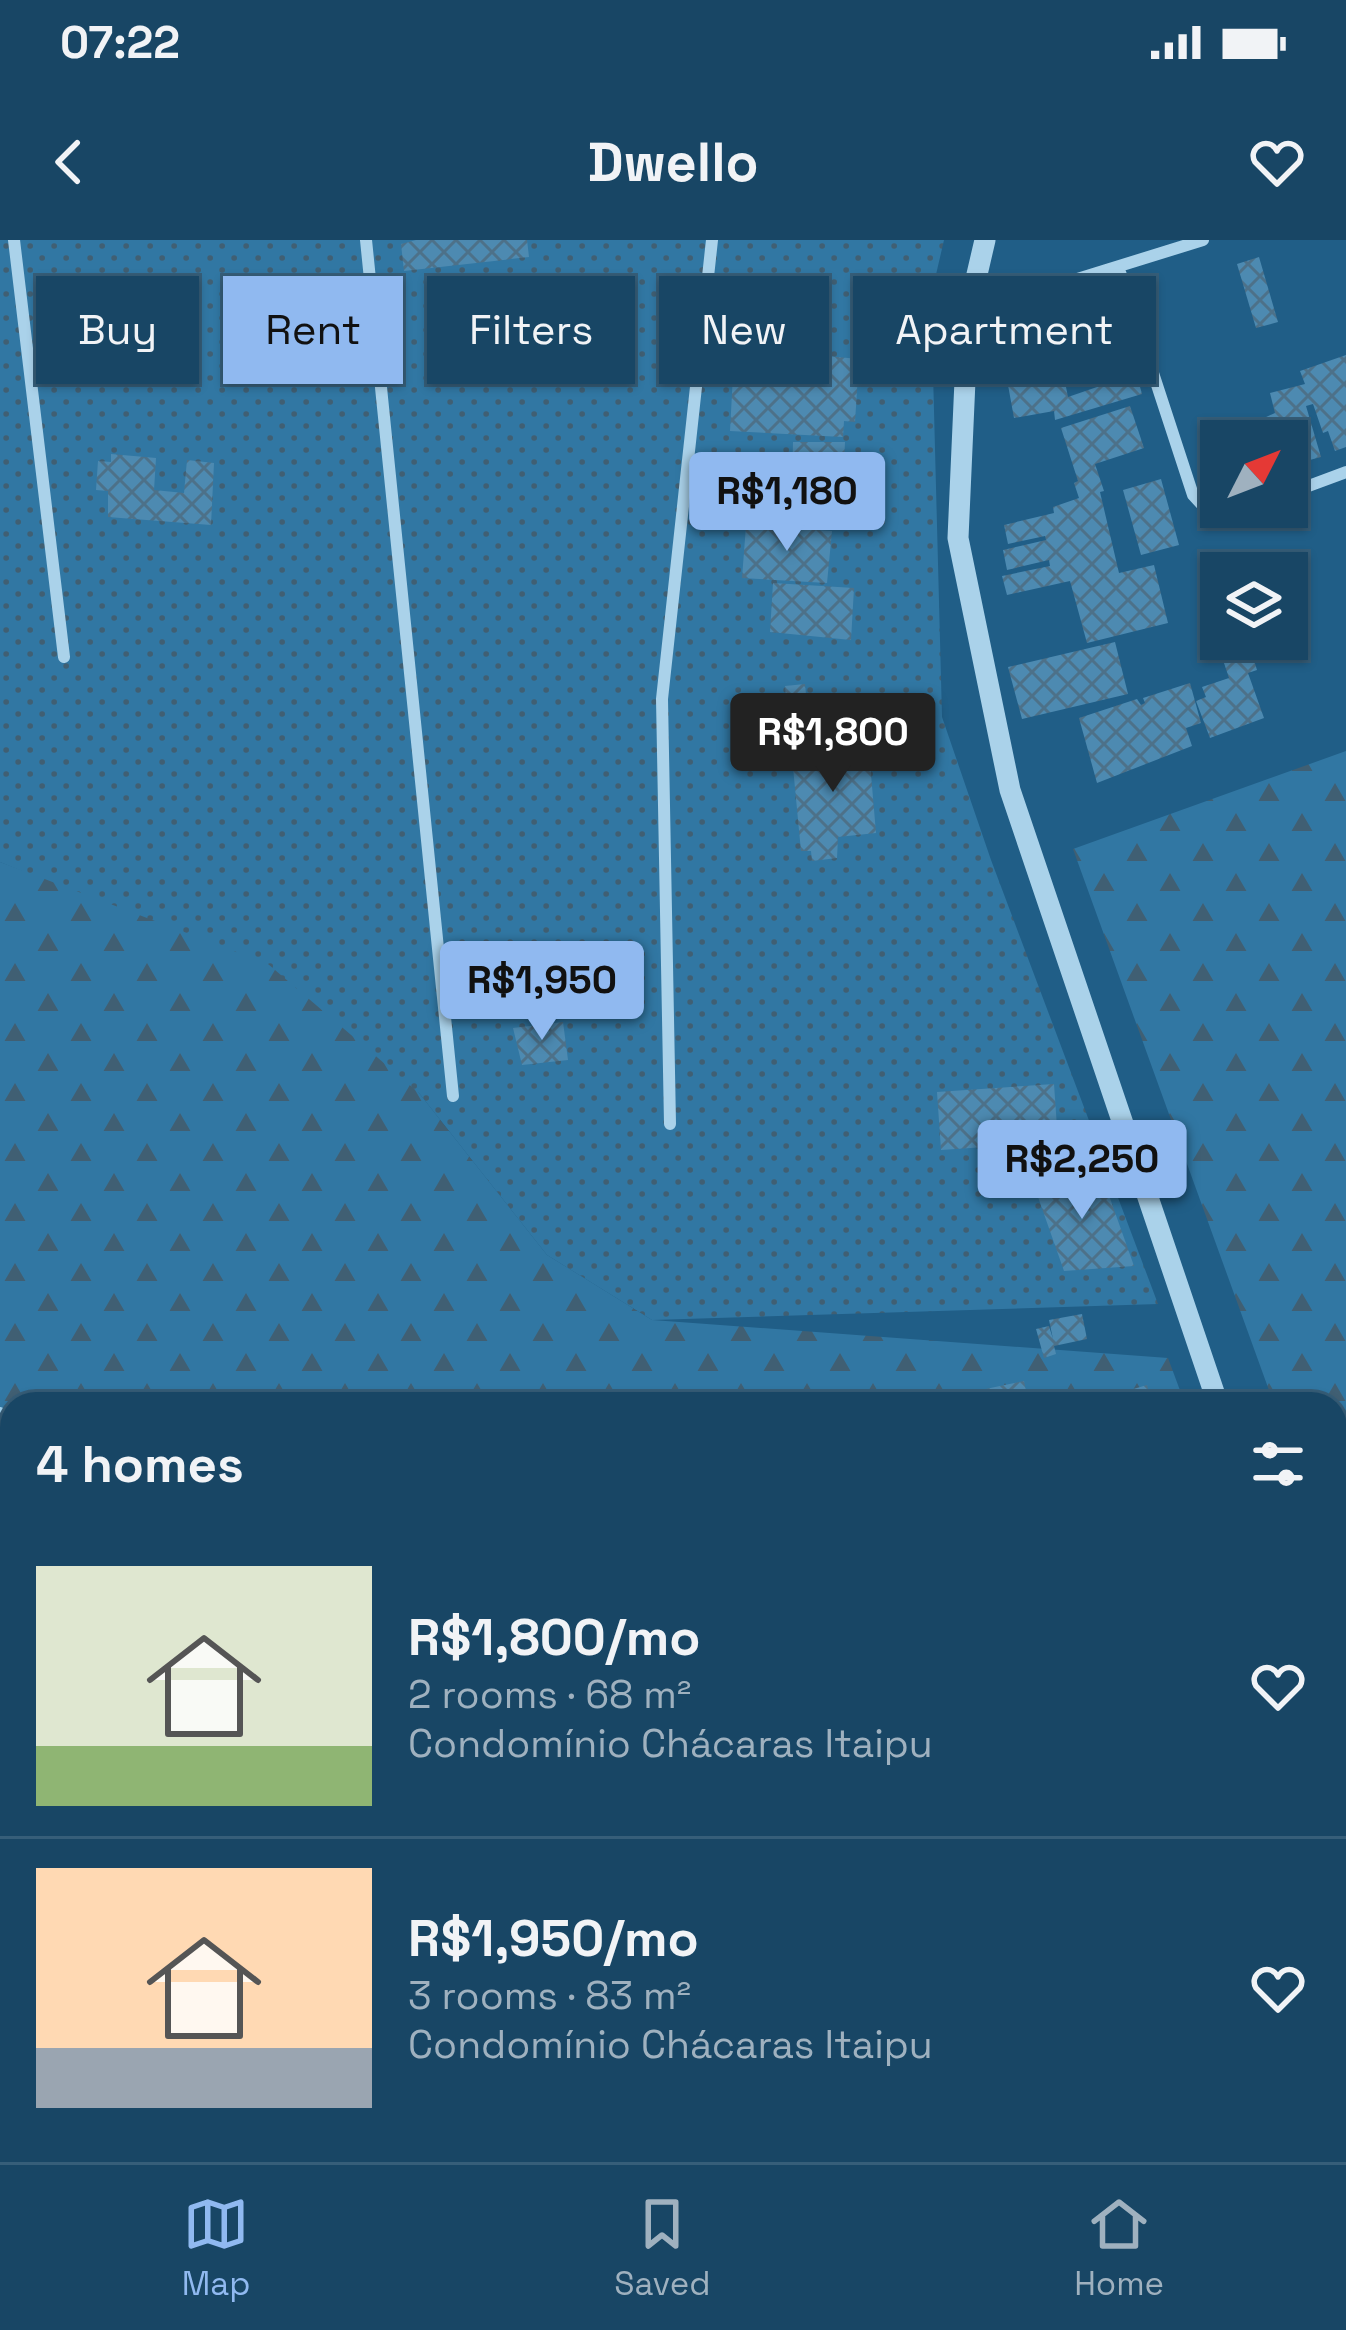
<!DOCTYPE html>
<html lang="en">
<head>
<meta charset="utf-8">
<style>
  body { margin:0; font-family:"Space Grotesk",sans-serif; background:#25506e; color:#f1f3f6; height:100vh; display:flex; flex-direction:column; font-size:45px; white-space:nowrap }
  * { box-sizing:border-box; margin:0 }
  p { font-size:39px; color:#9fb1bf }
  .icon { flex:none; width:66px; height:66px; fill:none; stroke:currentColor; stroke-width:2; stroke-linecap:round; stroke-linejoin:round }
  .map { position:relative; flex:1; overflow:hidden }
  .side { position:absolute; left:0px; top:1152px; width:1347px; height:771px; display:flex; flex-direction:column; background:#184665; border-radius:36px 36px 0 0; box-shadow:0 3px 9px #0004,0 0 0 3px #365e79 }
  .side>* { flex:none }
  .banner { position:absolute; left:36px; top:36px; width:1275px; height:108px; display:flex; gap:24px }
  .needle { width:78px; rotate:48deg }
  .buttons { position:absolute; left:1200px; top:180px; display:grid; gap:24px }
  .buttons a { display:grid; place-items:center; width:108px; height:108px; border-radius:0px; background:#184665; box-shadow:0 3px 9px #0004,0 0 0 3px #365e79; font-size:60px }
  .price { position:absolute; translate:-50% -102px; padding:0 27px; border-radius:12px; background:#90b9f0; color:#111; font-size:39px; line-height:78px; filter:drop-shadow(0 3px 6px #0008) }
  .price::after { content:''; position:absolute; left:50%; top:72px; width:36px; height:27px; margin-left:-18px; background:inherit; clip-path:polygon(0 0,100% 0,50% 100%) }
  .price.selected { background:#222; color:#fff }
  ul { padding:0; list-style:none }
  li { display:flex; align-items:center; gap:36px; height:300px; padding:0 36px }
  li+li { border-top:3px solid #365e79 }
  li span { display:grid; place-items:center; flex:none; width:336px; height:240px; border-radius:0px; color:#555 }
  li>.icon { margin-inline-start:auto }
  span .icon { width:144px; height:144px; fill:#fffc; stroke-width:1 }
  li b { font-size:51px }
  h2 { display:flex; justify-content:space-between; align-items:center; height:144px; padding:0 36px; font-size:51px }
  .tag { padding:0 42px; border-radius:0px; background:#184665; box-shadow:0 3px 9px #0004,0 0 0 3px #365e79; font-size:42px; line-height:108px }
  .tag.selected { background:#90b9f0; color:#111 }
  .status { display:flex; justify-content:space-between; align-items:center; height:84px; padding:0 60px; background:#184665; direction:ltr }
  .status svg { height:33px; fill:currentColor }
  header { display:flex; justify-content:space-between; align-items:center; height:156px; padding:0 36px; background:#184665; font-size:54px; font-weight:700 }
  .menu { display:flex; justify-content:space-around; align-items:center; height:168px; border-top:3px solid #365e79; background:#184665; font-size:33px; color:#9fb1bf }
  .menu a { display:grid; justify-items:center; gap:6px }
  .menu .selected { color:#90b9f0 }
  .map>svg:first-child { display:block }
  .grass { fill:url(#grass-dots) }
  .forest { fill:url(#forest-firs) }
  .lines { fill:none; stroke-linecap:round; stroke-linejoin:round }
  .stream { stroke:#9ecfec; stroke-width:10 }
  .building { fill:url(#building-cross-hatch) }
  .minor { stroke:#aad2ea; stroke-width:12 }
  .tertiary { stroke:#aad2ea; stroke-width:21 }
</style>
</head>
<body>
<div class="status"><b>07:22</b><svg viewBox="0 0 49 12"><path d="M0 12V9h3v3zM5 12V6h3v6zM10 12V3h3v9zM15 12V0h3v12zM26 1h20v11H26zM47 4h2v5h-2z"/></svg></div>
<header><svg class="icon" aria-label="back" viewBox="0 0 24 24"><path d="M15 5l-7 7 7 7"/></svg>Dwello<svg class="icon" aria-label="heart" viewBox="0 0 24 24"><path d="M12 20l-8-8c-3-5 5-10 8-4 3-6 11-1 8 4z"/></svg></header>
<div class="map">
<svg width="1346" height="1922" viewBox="0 0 1346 1922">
  <defs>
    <pattern id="grass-dots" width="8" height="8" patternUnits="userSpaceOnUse" patternTransform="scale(3)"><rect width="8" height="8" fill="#3177a3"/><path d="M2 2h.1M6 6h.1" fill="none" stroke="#405f73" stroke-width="1.8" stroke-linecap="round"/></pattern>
    <pattern id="forest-firs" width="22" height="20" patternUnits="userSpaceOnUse" patternTransform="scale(3)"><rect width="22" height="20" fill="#3177a3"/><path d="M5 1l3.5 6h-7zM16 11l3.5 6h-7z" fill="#405f73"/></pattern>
    <pattern id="building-cross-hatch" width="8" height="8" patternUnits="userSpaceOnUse" patternTransform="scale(3)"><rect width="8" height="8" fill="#4d8ab1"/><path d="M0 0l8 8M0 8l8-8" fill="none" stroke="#4d7189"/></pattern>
  </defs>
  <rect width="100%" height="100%" fill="#205e87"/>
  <path class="grass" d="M0,0H944L931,56L942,477L991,620L1158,1064L652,1080L547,1015L419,853L66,649L0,622Z"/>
  <path class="forest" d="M1346,511V1364L1335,1334V1164H1274L1073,609Z
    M0,622L268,724L419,853L547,1015L652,1080L1168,1118L1185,1164H12V1911H1088L1081,1922H0Z"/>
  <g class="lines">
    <path class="stream" d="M0,1172L12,1186
      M0,1715L12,1704"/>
  </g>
  <path class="building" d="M416,0H527L529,17L404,31L401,4Z
    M1259,17L1278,82L1256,88L1237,24Z
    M539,65L540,75L531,76L533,94L488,99L485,71L530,70V66Z
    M1118,71L1131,116L1064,137L1068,157L1097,147L1094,130L1132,118L1142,154L1055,180L1054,171L1014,178L1004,123L1059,113L1055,91Z
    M735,98L813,103L815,115L859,119L855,182L844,181L843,197L730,191Z
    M1346,115V207L1335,211L1328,191L1323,193L1313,164L1306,166L1321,217L1287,226V201H1271L1264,178L1275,173L1270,153L1305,144L1300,131Z
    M1130,166L1144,208L1095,224L1104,251L1100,252L1119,333L1154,325L1168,383L1087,403L1070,341L1007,355L1002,336L1050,326L1049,320L1007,330L1003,310L1046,300L1045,296L1008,304L1004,285L1054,273L1053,267L1079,258L1074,243L1078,241L1061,188Z
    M793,202H845L844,223H854L853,253H840L839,269L808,268L809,251L792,250Z
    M111,214L156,218L154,250L184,253L187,220L214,223L211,285L108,277V251L96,250L98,221L111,222Z
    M1161,239L1179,305L1141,315L1123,250Z
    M746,286L832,291L827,343L742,338Z
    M773,343L854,348L851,400L770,392Z
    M1248,401L1257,430L1248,433L1264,478L1210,498L1196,461L1206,457L1202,447L1229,438L1220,411Z
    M1115,402L1128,454L1022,479L1008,427Z
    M1190,443L1201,483L1186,488L1192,506L1097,543L1079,478L1137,459L1141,465L1145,463L1143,458Z
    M805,444L807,465L787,467L785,446Z
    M868,499L876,593L838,597L837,618L812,621L811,611H801L791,506Z
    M563,782L568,820L522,825L513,788Z
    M1054,844L1058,902L941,910L937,852Z
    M1101,933L1134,1026L1064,1031L1031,937Z
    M1082,1074L1087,1099L1054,1106L1056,1114L1044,1118L1036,1089L1049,1086L1053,1099L1049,1080Z
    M1024,1141L1027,1156L1044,1153L1046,1164H984L981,1150Z
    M1147,1145L1152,1164H1105L1103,1158Z
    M735,1911H799L795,1922H730Z"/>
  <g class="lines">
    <path class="minor" d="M14,0L64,417
      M366,0L453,856
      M1119,29L1193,255L1206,269L1226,277L1252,267
      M968,73L1203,0
      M1287,254L1346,232
      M670,884L662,459L712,0
      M1335,1518L1346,1499
      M1102,1922L1108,1911"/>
    <path class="tertiary" d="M985,0L968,73L958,298L1010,550L1218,1164
      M1335,1461L1346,1475"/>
  </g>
</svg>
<div class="buttons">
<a><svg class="needle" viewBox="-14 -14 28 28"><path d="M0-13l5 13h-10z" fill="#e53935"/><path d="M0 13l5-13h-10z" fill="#9fb1bf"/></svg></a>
<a><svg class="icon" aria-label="layers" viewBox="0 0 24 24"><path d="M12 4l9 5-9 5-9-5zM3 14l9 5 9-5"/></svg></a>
</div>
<b class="price" style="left:787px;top:314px">R$1,180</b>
<b class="price selected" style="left:833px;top:555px">R$1,800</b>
<b class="price" style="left:542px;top:803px">R$1,950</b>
<b class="price" style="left:1082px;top:982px">R$2,250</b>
<div class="banner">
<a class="tag">Buy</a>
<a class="tag selected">Rent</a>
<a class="tag">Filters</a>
<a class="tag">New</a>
<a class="tag">Apartment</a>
</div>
<section class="side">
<h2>4 homes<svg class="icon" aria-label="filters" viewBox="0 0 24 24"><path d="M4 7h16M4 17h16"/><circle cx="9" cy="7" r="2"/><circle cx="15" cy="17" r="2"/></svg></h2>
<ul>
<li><span style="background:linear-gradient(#dfe7d0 75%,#8fb573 0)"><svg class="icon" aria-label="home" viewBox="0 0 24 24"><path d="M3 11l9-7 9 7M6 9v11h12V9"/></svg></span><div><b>R$1,800/mo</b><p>2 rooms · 68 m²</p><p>Condomínio Chácaras Itaipu</p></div><svg class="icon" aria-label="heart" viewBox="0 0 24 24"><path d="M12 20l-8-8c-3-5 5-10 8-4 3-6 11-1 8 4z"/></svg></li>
<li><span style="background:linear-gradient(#ffd9b3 75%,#9aa5b1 0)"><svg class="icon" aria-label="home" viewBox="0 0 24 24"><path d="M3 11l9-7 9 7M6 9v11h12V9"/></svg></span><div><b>R$1,950/mo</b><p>3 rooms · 83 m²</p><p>Condomínio Chácaras Itaipu</p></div><svg class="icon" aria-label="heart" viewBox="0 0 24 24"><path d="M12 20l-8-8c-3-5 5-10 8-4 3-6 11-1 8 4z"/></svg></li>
</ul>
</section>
</div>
<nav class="menu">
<a class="selected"><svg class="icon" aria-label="map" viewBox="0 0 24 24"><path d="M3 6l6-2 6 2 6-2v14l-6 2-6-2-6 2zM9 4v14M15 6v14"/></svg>Map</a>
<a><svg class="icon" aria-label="saved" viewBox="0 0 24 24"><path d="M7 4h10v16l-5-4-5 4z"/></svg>Saved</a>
<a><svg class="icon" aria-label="home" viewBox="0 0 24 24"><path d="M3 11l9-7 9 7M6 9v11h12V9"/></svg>Home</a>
</nav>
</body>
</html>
